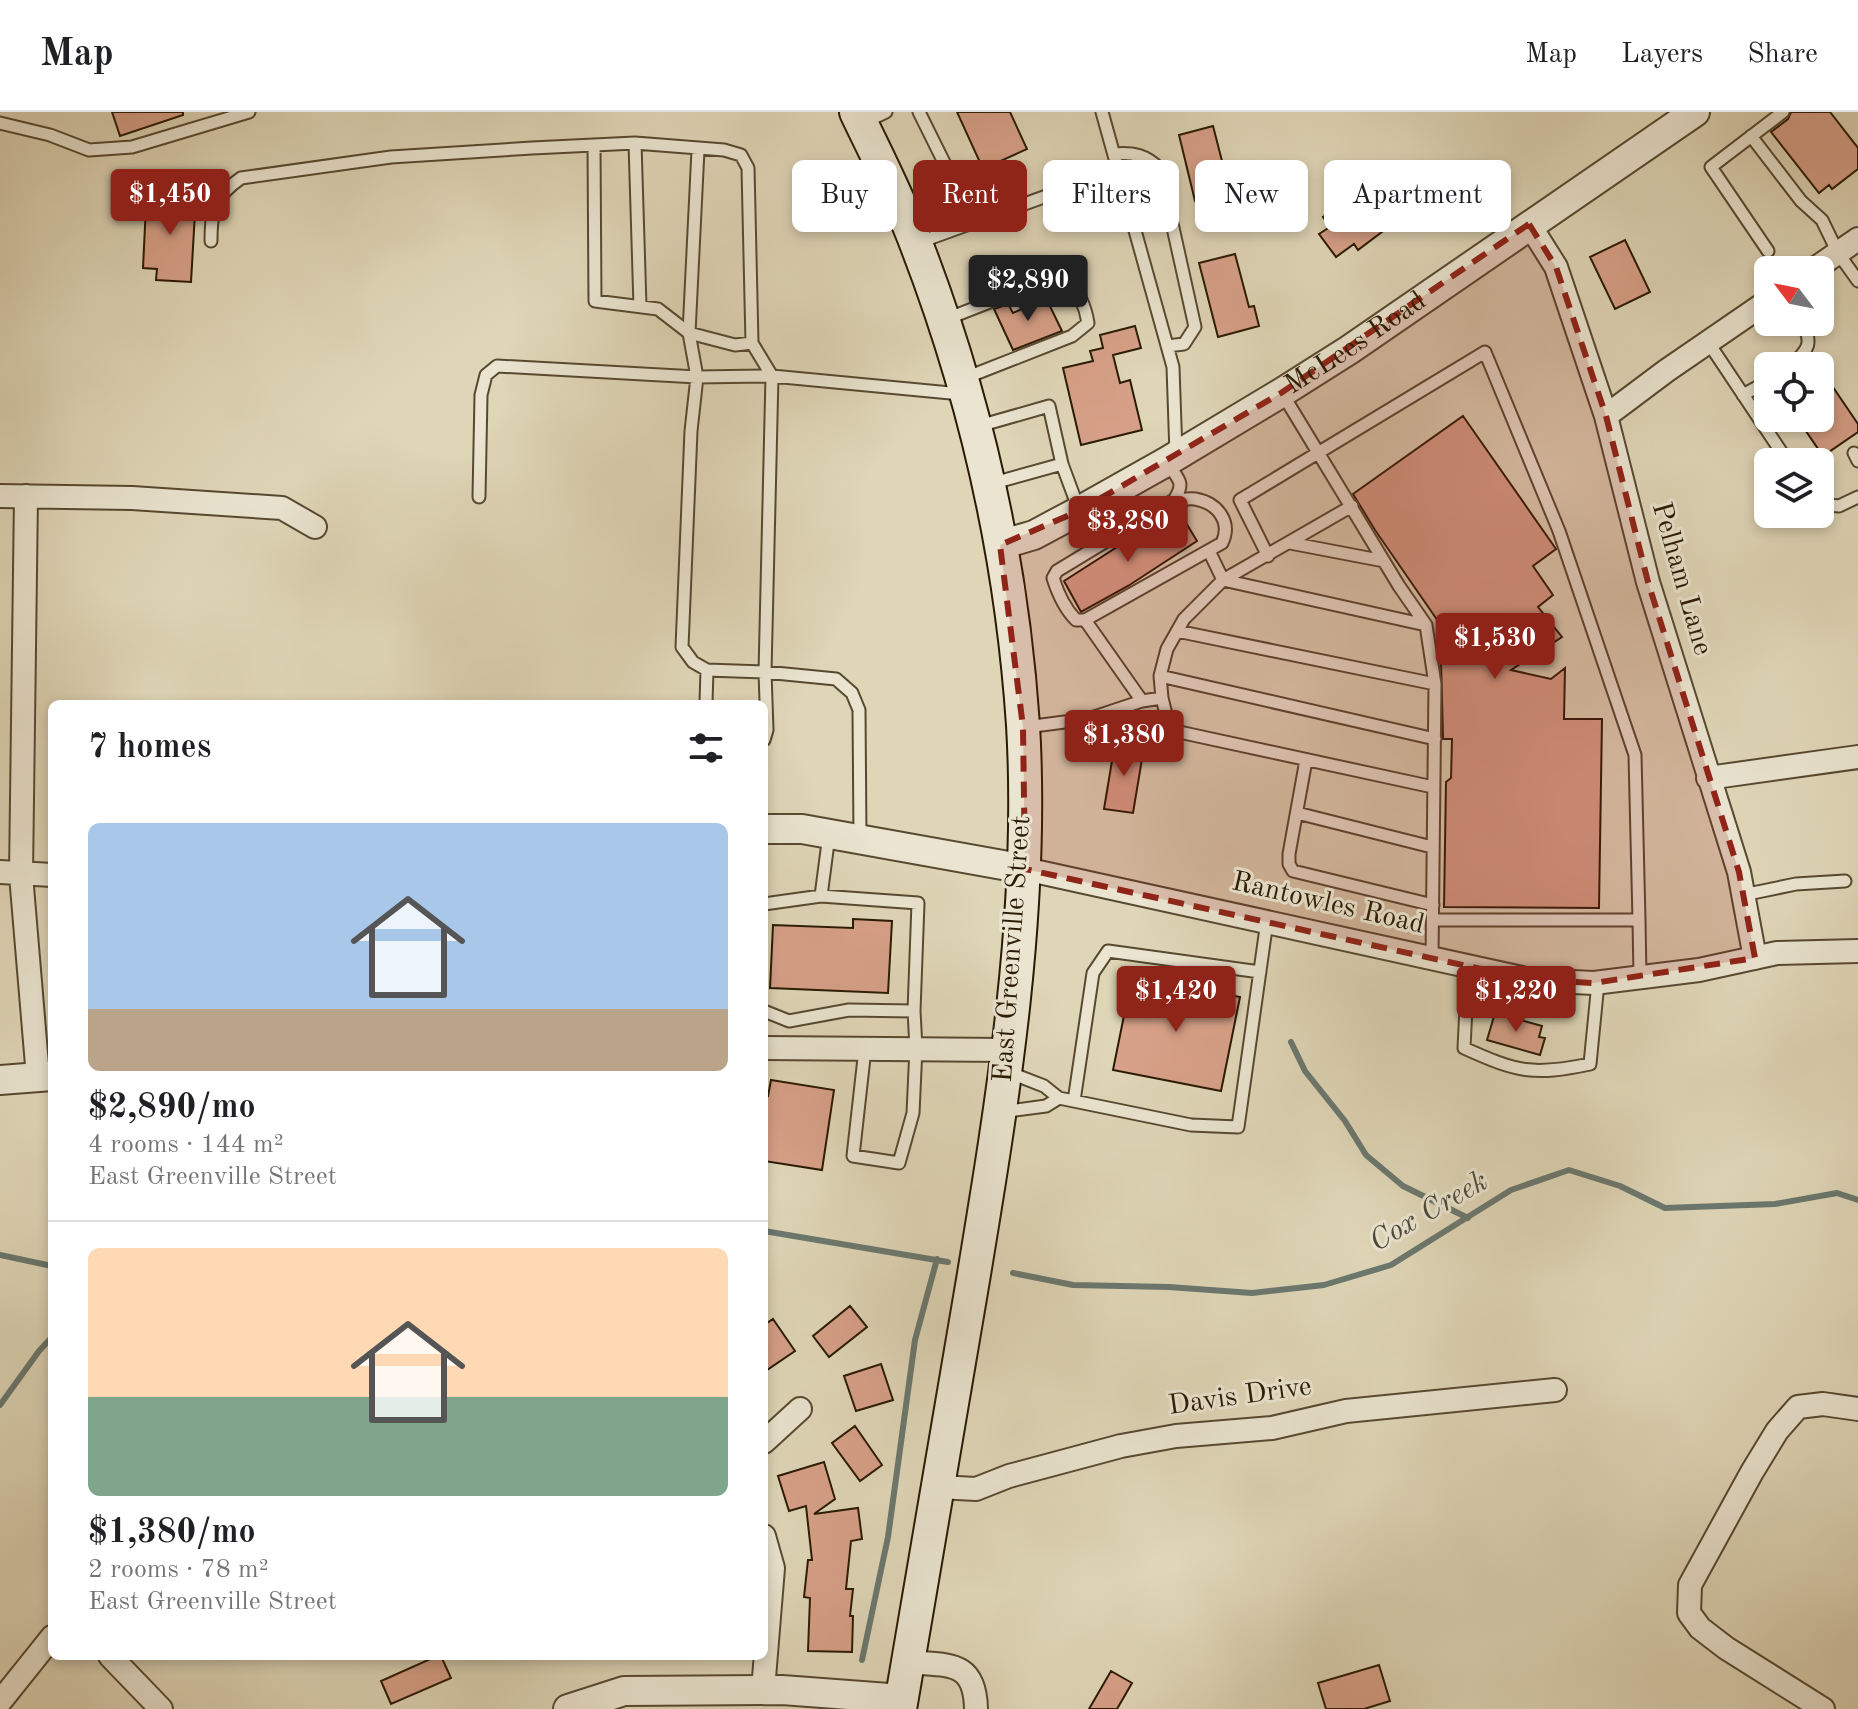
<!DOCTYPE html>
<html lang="en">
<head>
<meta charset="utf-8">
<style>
  body { margin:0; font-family:"Old Standard TT",serif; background:#f2f2f2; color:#202124; height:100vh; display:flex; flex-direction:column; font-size:30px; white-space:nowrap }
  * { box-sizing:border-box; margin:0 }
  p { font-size:26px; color:#757577 }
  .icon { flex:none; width:44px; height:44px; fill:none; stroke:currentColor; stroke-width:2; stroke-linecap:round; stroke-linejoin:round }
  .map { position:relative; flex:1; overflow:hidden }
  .sheet { position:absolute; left:48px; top:588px; width:720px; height:960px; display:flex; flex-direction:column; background:#fff; border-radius:12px; box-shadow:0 4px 12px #0003 }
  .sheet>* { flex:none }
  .guide { position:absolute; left:792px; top:48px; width:760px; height:72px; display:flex; gap:16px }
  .needle { width:52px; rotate:302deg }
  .tools { position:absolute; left:1754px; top:144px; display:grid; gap:16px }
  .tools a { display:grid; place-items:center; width:80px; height:80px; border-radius:12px; background:#fff; box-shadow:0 4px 12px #0003; font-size:40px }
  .price { position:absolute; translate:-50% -68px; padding:0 18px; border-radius:8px; background:#8f2418; color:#fff; font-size:26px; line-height:52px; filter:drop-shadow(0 2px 4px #0008) }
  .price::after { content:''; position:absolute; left:50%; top:48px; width:24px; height:18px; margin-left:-12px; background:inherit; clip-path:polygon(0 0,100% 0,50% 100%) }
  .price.on { background:#222; color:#fff }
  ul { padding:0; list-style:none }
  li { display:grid; align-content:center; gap:16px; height:424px; padding:0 40px }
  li+li { border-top:2px solid #e0e0e0 }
  li span { display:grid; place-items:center; height:248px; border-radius:12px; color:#555 }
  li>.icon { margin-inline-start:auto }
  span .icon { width:144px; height:144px; fill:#fffc; stroke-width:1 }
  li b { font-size:34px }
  h2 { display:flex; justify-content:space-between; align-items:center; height:96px; padding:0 40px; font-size:34px }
  .tag { padding:0 28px; border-radius:12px; background:#fff; box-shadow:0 4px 12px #0003; font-size:28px; line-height:72px }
  .tag.on { background:#8f2418; color:#fff }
  header { display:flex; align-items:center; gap:48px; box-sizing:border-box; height:112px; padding:0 40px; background:#fff; border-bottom:2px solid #e0e0e0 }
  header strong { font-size:38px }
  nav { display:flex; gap:44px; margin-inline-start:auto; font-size:28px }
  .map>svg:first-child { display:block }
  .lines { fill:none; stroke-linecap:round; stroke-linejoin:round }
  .stream { stroke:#6b786f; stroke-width:6 }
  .building { fill:#d7a088; stroke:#2a1a03; stroke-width:2 }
  .service-casing { stroke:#574930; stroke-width:15 }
  .minor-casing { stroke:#574930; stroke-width:26 }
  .tertiary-casing { stroke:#574930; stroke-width:32 }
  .secondary-casing { stroke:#2a1a03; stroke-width:36 }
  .service { stroke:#eae4d0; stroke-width:11 }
  .minor { stroke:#eae4d0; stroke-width:22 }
  .tertiary { stroke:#eae4d0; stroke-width:28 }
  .secondary { stroke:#eae4d0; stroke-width:32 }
  .marked { fill:#8f2418; fill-opacity:0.2; stroke:#8f2418; stroke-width:6; stroke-dasharray:16 10; stroke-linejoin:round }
  .labels { text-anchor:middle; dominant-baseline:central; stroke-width:6; stroke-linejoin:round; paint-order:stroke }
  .street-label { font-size:28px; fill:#2a1a03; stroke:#eae4d0 }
  .water-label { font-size:30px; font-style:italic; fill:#4a4939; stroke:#eae4d0 }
</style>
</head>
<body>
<header>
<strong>Map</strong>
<nav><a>Map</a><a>Layers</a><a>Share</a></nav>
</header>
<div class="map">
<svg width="1858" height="1597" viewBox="0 0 1858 1597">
  <rect width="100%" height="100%" fill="#dfd6b7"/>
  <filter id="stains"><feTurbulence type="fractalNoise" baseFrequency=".0025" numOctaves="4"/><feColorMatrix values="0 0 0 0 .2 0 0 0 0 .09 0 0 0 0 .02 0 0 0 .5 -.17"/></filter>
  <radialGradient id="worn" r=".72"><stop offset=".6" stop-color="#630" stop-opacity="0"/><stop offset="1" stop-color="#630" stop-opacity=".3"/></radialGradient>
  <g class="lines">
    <path class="stream" d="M1291,930L1305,959L1345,1009L1366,1043L1403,1074L1468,1106
      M764,1119L948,1150
      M0,1143L52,1154
      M1013,1161L1073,1173L1169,1175L1252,1181L1324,1173L1391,1153L1511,1078L1569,1058L1620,1074L1665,1096L1775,1092L1837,1081L1858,1088
      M0,1293L39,1239L52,1225
      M862,1548L888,1425L915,1228L937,1147"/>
  </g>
  <path class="building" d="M112,0H183V3L120,24Z
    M957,0H1010L1027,37L983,57Z
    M1791,0H1830L1858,36V57L1832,77L1829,73L1819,81L1771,20L1788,7Z
    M1213,14L1230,80L1195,89L1179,23Z
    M1379,80L1399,107L1358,138L1354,132L1336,145L1319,122L1330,115L1323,105L1344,90L1352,100Z
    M155,81L196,83L191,170L156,168L157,157L143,156L146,93L155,94Z
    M1625,128L1650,180L1615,197L1590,145Z
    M1235,142L1249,195L1254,194L1259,214L1218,225L1199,151Z
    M1046,186L1062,219L1013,238L994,197L1008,192L1013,201Z
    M1135,214L1141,236L1113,243L1120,271L1130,268L1142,318L1081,333L1063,256L1093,249L1090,239L1103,236L1100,223Z
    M1820,256L1858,312V320L1823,344L1797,306H1820Z
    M1463,304L1556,437L1533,454L1553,483L1538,495L1562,525L1511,558L1551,567L1565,556L1564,607H1602L1599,796L1444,795L1446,670L1451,666L1452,627H1443V624L1440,512L1375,418L1353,382Z
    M1183,406L1197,429L1128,474L1081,500L1064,469L1150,414L1156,424Z
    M1115,631L1144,635L1133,701L1104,697Z
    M853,807L892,809L888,881L770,876L773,813L853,816Z
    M1132,864L1240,885L1221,979L1113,958Z
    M1495,901L1542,914L1539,925L1545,926L1540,943L1487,928Z
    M771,968L834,978L822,1058L764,1049V983L768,984Z
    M850,1194L867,1215L829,1245L813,1224Z
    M773,1207L795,1239L764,1260V1213Z
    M881,1252L893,1288L856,1299L844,1264Z
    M855,1314L882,1353L860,1369L832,1331Z
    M824,1350L835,1387L814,1402L858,1396L862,1427L851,1429L846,1477H853L850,1504H853L852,1540L808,1539L810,1486L804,1485L808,1448H812L806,1394L789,1399L778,1364Z
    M437,1544H441L451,1566L391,1592L381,1569Z
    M1379,1553L1390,1589L1364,1597H1326L1318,1571Z
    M1111,1559L1132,1571L1117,1597H1089Z"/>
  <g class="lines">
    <defs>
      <path id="service" d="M919,0L974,111
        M1102,0L1173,255L1176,342
        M865,10L886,0
        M0,11L50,23L89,38L132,35L249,0
        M1751,24L1801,89L1822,108L1838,141L1858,169
        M635,31L640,194
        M594,33L595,189L658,197L689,221L735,233L752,231
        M1114,42C1133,40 1146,43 1160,57L1195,215L1184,232L1167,234
        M211,129C211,97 214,85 241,66L391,45L532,36L635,31L724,38L741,43L748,56L752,231L772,264
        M917,131L1118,58
        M1768,139L1711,55L1783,0
        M944,208L1051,166C1055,167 1060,166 1065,168C1078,173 1086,198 1088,211L1072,224L965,266
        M1708,230L1788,350
        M1792,253C1809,237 1813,231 1802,210
        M1282,281L1399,474L1426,513L1435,572L1432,846
        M1743,283L1768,269
        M979,314L1049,294L1062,352
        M1854,341L1858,349
        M1167,351C1178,367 1186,370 1174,388L1057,459L1053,466C1058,482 1064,496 1076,508H1085L1222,431C1232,410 1218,391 1195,387C1189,386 1180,388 1174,388
        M990,372L1062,352L1079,398
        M479,385L481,283L486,263L497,254L697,265L689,221L698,38
        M1820,392L1839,394L1858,385
        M1290,431L1384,449
        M1209,439L1223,468L1426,513
        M1268,444L1240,388L1485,240L1559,419L1635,643L1639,808
        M1085,508L1142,589
        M1177,519L1435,572
        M707,558L765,560L767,618L764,628
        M1160,564L1435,627
        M1162,586L1170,618L1433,675
        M706,590L707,558L693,550L682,535L691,319L697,265L772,264
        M1026,615L1088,607L1142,589L1162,586L1160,564L1167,537L1184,507L1223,468L1352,394
        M1306,648L1289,742V752L1293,759L1433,793
        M1297,701L1432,735
        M829,723L821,784L918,791L914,899L916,936L913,1001L899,1051L853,1044L865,937
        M860,725L859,598L852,581L836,567L765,560L772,264L961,282
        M1743,783L1796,772L1845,769
        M764,792L821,784
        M1433,808H1639L1640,865
        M1468,854L1464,936C1517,960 1533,964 1590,952L1598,871
        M764,899L789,909L849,898L914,899
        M1059,986L1191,1013L1238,1015L1267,809
        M1074,989L1093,861L1108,839L1260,860
        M1001,1000L1046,994L1059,986L1044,974L1008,960"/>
      <path id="minor" d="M1529,112L1556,155L1606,304L1648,470L1739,760L1755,846
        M1813,158L1858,127
        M1606,304L1666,259L1768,189
        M0,384L132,386L282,396L315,415
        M26,384L21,763L38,965
        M1708,666L1858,645
        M1025,757L1531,868L1594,871L1699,858L1777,841L1858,839
        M0,760L52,763
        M764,936L1007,938
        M764,1330L800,1297
        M938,1375L976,1377L1009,1364L1121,1334L1176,1324L1272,1316L1346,1299L1555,1278
        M110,1544L161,1597
        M908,1550C947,1554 975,1547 976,1597
        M763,1578L773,1456L764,1424
        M0,1590L52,1525
        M1823,1597L1726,1536L1700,1516L1689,1501L1690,1473L1752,1360L1777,1319L1798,1295L1823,1292L1858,1297"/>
      <g id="tertiary">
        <path id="s1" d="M1000,433L1034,423L1079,399L1166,350L1281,281L1349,238L1695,0"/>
        <path d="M764,717H802L1025,757"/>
        <path d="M0,968L52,964"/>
        <path d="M568,1597L624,1579L782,1578L902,1587"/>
      </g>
      <path id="secondary" d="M856,0C877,44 900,88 917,134C976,287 1012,450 1023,613C1034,798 1003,987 973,1168C949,1311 925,1454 900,1597"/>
    </defs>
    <use href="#service" class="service-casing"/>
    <use href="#minor" class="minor-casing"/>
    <use href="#tertiary" class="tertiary-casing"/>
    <use href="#secondary" class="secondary-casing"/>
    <use href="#service" class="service"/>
    <use href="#minor" class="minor"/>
    <use href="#tertiary" class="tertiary"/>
    <use href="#secondary" class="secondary"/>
  </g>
  <path class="marked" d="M1529,112L1556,155L1606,304L1648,470L1739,760L1755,846L1594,871L1531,868L1025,757L1023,615L1000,433L1079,399L1281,281Z"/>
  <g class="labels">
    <g class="street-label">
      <text stroke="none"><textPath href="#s1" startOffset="410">McLees Road</textPath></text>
      <text transform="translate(1681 467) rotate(74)">Pelham Lane</text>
      <text transform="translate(1328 792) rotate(13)">Rantowles Road</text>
      <text transform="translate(1013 837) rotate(-86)">East Greenville Street</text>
      <text transform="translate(1240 1285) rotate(-8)">Davis Drive</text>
    </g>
    <g class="water-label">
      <text transform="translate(1429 1100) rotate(-30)">Cox Creek</text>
    </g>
  </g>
  <rect width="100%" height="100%" filter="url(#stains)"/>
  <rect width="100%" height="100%" fill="url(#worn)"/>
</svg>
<div class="tools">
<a><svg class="needle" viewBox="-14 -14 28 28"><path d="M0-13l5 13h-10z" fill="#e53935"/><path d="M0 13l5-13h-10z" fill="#757577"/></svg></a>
<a><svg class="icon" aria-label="locate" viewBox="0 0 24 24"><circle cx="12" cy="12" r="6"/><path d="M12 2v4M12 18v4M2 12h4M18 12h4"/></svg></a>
<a><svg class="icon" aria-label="layers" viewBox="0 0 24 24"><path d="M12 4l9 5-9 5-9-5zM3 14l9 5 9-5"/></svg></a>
</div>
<b class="price" style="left:170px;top:125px">$1,450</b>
<b class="price on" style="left:1028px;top:211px">$2,890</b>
<b class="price" style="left:1128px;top:452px">$3,280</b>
<b class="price" style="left:1495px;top:569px">$1,530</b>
<b class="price" style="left:1124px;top:666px">$1,380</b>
<b class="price" style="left:1176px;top:922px">$1,420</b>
<b class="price" style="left:1516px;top:922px">$1,220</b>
<div class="guide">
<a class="tag">Buy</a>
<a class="tag on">Rent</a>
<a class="tag">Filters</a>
<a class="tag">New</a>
<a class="tag">Apartment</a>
</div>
<section class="sheet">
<h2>7 homes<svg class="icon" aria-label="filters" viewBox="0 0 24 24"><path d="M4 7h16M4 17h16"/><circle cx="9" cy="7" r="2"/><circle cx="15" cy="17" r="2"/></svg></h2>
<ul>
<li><span style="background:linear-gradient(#a9c7e8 75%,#b9a48a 0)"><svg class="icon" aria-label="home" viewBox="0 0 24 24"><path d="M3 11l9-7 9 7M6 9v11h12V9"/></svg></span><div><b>$2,890/mo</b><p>4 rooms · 144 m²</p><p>East Greenville Street</p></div></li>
<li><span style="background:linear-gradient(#ffd9b3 60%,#7fa58c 0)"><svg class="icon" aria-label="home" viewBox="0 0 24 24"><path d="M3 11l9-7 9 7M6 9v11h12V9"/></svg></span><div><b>$1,380/mo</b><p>2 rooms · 78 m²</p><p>East Greenville Street</p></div></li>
</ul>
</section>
</div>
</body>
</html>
